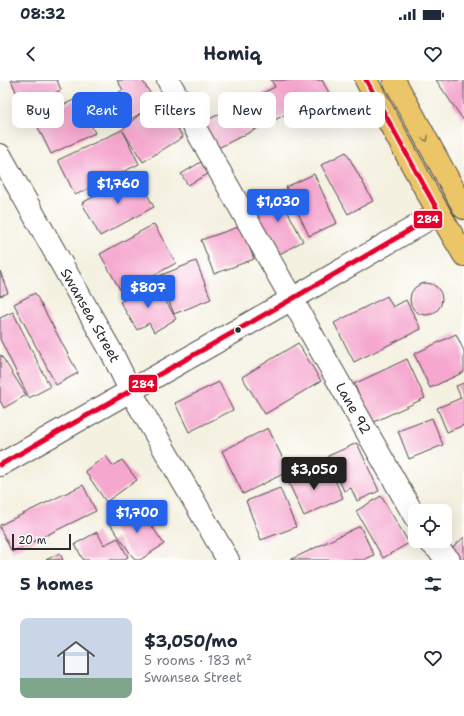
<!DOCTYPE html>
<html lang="en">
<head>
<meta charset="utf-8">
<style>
  body { margin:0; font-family:"Shantell Sans",sans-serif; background:#f2f2f3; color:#1f2937; height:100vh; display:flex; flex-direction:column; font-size:15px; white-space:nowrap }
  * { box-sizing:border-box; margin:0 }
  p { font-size:13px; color:#747a83 }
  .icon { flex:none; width:22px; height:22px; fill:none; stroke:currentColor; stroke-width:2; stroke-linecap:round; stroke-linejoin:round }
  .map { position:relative; height:480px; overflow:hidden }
  .side { display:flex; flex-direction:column; background:#fff; flex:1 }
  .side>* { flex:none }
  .top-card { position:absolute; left:12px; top:12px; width:440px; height:36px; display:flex; gap:8px }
  .buttons { position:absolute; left:408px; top:424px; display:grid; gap:8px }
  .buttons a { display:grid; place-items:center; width:44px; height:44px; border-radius:8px; background:#fff; box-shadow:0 4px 16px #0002; font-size:20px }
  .scale { position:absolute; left:12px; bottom:10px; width:59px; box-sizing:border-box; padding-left:4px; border:2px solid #2b2b2b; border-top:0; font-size:11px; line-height:14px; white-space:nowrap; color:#2b2b2b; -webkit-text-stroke:3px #fff; paint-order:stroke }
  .price { position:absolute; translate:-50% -34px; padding:0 9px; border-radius:4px; background:#2563eb; color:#fff; font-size:13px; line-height:26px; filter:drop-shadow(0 1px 2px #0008) }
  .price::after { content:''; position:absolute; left:50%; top:24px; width:12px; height:9px; margin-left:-6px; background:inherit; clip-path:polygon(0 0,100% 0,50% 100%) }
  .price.selected { background:#222; color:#fff }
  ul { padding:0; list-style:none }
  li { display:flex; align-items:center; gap:12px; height:100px; padding:0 20px }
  li span { display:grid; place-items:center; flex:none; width:112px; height:80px; border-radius:8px; color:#555 }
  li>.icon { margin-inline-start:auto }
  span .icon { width:48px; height:48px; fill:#fffc; stroke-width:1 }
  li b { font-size:17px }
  h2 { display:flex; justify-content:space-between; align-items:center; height:48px; padding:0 20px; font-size:17px }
  .pill { padding:0 14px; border-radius:8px; background:#fff; box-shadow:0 4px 16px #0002; font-size:14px; line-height:36px }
  .pill.selected { background:#2563eb; color:#fff }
  .status { display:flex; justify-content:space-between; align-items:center; height:28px; padding:0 20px; background:#fff; direction:ltr }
  .status svg { height:11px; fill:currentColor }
  header { display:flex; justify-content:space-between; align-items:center; height:52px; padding:0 20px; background:#fff; font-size:18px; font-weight:700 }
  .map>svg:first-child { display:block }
  .building { fill:#f5a7ce }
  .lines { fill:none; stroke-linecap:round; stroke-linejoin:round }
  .minor-casing { stroke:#494946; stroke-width:24 }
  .highway-casing { stroke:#494946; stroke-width:24 }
  .minor { stroke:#fff; stroke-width:22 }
  .highway { stroke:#edc569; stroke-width:22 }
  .bus-1-casing { stroke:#fff; stroke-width:8 }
  .bus-1 { stroke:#e4002b; stroke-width:5 }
  .oneway { stroke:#8c784a }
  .bus-dot { fill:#2b2b2b; stroke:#fff; stroke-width:1.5 }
  .labels { text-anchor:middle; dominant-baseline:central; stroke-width:3; stroke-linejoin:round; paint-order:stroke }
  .street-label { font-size:14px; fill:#2b2b2b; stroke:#fff }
  .line-badge { stroke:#fff; stroke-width:1.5 }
  .badge-label { font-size:11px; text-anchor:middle; font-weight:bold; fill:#fff }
</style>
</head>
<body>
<div class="status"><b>08:32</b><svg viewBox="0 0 49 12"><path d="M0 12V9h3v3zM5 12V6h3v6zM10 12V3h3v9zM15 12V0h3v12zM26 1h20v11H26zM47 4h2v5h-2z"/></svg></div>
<header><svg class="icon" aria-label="back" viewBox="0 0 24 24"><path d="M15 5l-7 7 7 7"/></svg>Homiq<svg class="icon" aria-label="heart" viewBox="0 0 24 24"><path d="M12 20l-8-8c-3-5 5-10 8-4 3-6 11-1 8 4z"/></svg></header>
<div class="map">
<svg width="464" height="480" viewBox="0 0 464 480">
  <rect width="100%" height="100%" fill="#fff"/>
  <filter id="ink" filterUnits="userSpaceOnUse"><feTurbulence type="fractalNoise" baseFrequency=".025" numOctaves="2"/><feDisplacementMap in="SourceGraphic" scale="8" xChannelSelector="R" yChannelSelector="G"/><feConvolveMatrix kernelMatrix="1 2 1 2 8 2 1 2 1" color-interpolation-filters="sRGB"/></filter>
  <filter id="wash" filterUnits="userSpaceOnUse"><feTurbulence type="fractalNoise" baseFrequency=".012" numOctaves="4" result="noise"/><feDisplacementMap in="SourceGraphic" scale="16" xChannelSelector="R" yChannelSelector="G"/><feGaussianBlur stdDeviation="0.9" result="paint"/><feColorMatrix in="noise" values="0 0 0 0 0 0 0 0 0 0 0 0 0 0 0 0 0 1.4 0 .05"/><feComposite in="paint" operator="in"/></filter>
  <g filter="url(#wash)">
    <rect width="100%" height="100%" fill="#f4f1e1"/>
    <g id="blocks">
      <path class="building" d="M11,0H57L61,10L23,28Z
        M117,0H142L157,24L144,32L162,23L183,57L143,82L123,51L139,84L75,115L58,80L122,50L141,33L123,44L108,19L123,10Z
        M271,0H322L329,13L214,70L201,43L275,7Z
        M436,0H464V41Z
        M78,18L95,53L51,74L34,39Z
        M346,72L373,121L348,134L321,85Z
        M201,82L208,94L188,105L181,94Z
        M136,94L154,127L100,156L82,123Z
        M314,94L337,143L309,156L286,107Z
        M277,111L303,161L278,175L252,124Z
        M154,144L176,183L122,213L100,174Z
        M241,146L254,179L214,194L201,160Z
        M196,181L211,219L174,234L159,196Z
        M0,191L8,213L0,216Z
        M155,202L176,239L154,252L149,243L137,250L120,222Z
        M410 219a16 16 0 1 1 32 0a16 16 0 1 1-32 0Z
        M35,213L78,293L56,305L14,224Z
        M387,216L393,227L406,220L421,249L354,282L334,243Z
        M13,232L50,307L29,318L0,259V238Z
        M456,254L464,271V292L430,308L414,274Z
        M298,263L321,301L265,334L242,297Z
        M1,275L26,315L4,328L0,321V276Z
        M407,279L425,318L372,343L354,304Z
        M219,302L233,330L189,352L175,323Z
        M464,303V345L447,352L437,328L461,318L456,306Z
        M432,338L443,365L409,379L398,351Z
        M268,348L289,391L243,414L222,371Z
        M357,363L379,411L357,421L351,408L344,411L328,376Z
        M106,376L113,386L122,380L137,400L106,422L85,391Z
        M315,386L322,401L333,396L343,418L304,436L287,399Z
        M83,405L96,431L12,472L0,448V445Z
        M280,408L296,447L261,460L246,421Z
        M381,416L409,463L383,478L356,431Z
        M138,426L164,464L140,480H135L110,444Z
        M360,446L374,475L364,480H290Z
        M97,452L104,465L118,458L128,477L123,480H83L75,464Z
        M464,457V480H453L447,473Z
        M60,473L63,480H46Z"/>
    </g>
  </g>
  <g filter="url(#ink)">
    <use href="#blocks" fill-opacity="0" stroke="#494946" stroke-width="1"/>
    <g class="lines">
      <defs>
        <g id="minor">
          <path id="s1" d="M168,0L415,437"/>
          <path id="s2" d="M0,75L112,273L130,310L228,480"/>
          <path d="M0,385L292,219L439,133"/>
          <path d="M429,461L449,480"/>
        </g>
        <path id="highway" d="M366,0L428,114L464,175
          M394,0L464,128"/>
      </defs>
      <use href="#minor" class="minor-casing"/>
      <use href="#highway" class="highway-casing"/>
      <use href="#minor" class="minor"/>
      <use href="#highway" class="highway"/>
      <defs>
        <path id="bus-1" d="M0,385L292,219L439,133L366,0"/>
      </defs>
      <use href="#bus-1" class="bus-1-casing"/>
      <use href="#bus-1" class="bus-1"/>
    </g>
    <defs><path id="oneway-chevron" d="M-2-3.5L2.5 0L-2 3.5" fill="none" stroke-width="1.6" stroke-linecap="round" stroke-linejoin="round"/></defs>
    <use class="oneway" href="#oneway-chevron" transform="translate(426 59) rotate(62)"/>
  </g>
  <circle class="bus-dot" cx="238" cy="250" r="3.5"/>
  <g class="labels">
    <g class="street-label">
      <text stroke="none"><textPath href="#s2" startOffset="184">Swansea Street</textPath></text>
      <text stroke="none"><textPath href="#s1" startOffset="377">Lane 92</textPath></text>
    </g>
  </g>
  <g class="line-badge">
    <rect x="413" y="130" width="30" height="19" rx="4" fill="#e4002b"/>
    <rect x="128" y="294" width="30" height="19" rx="4" fill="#e4002b"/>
  </g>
  <g class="badge-label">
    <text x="428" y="143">284</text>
    <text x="143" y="308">284</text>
  </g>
</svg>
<div class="buttons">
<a><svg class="icon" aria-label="locate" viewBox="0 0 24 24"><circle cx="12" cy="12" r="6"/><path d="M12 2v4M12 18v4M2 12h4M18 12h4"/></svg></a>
</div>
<div class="scale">20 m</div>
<b class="price" style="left:118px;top:125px">$1,760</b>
<b class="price" style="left:278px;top:143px">$1,030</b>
<b class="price" style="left:148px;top:229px">$807</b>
<b class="price selected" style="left:314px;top:411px">$3,050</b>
<b class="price" style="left:137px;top:454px">$1,700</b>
<div class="top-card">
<a class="pill">Buy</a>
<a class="pill selected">Rent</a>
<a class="pill">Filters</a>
<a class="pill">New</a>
<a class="pill">Apartment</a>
</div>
</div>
<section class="side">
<h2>5 homes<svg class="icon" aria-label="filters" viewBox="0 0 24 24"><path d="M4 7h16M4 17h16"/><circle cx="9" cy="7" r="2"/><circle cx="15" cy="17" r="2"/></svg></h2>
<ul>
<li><span style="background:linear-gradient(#c9d6e8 75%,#7fa58c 0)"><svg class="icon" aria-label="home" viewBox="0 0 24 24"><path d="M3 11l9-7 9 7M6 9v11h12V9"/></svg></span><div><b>$3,050/mo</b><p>5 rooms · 183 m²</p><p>Swansea Street</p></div><svg class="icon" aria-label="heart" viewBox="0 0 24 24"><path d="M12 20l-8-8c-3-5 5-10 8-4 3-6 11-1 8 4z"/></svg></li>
</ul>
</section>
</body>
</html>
